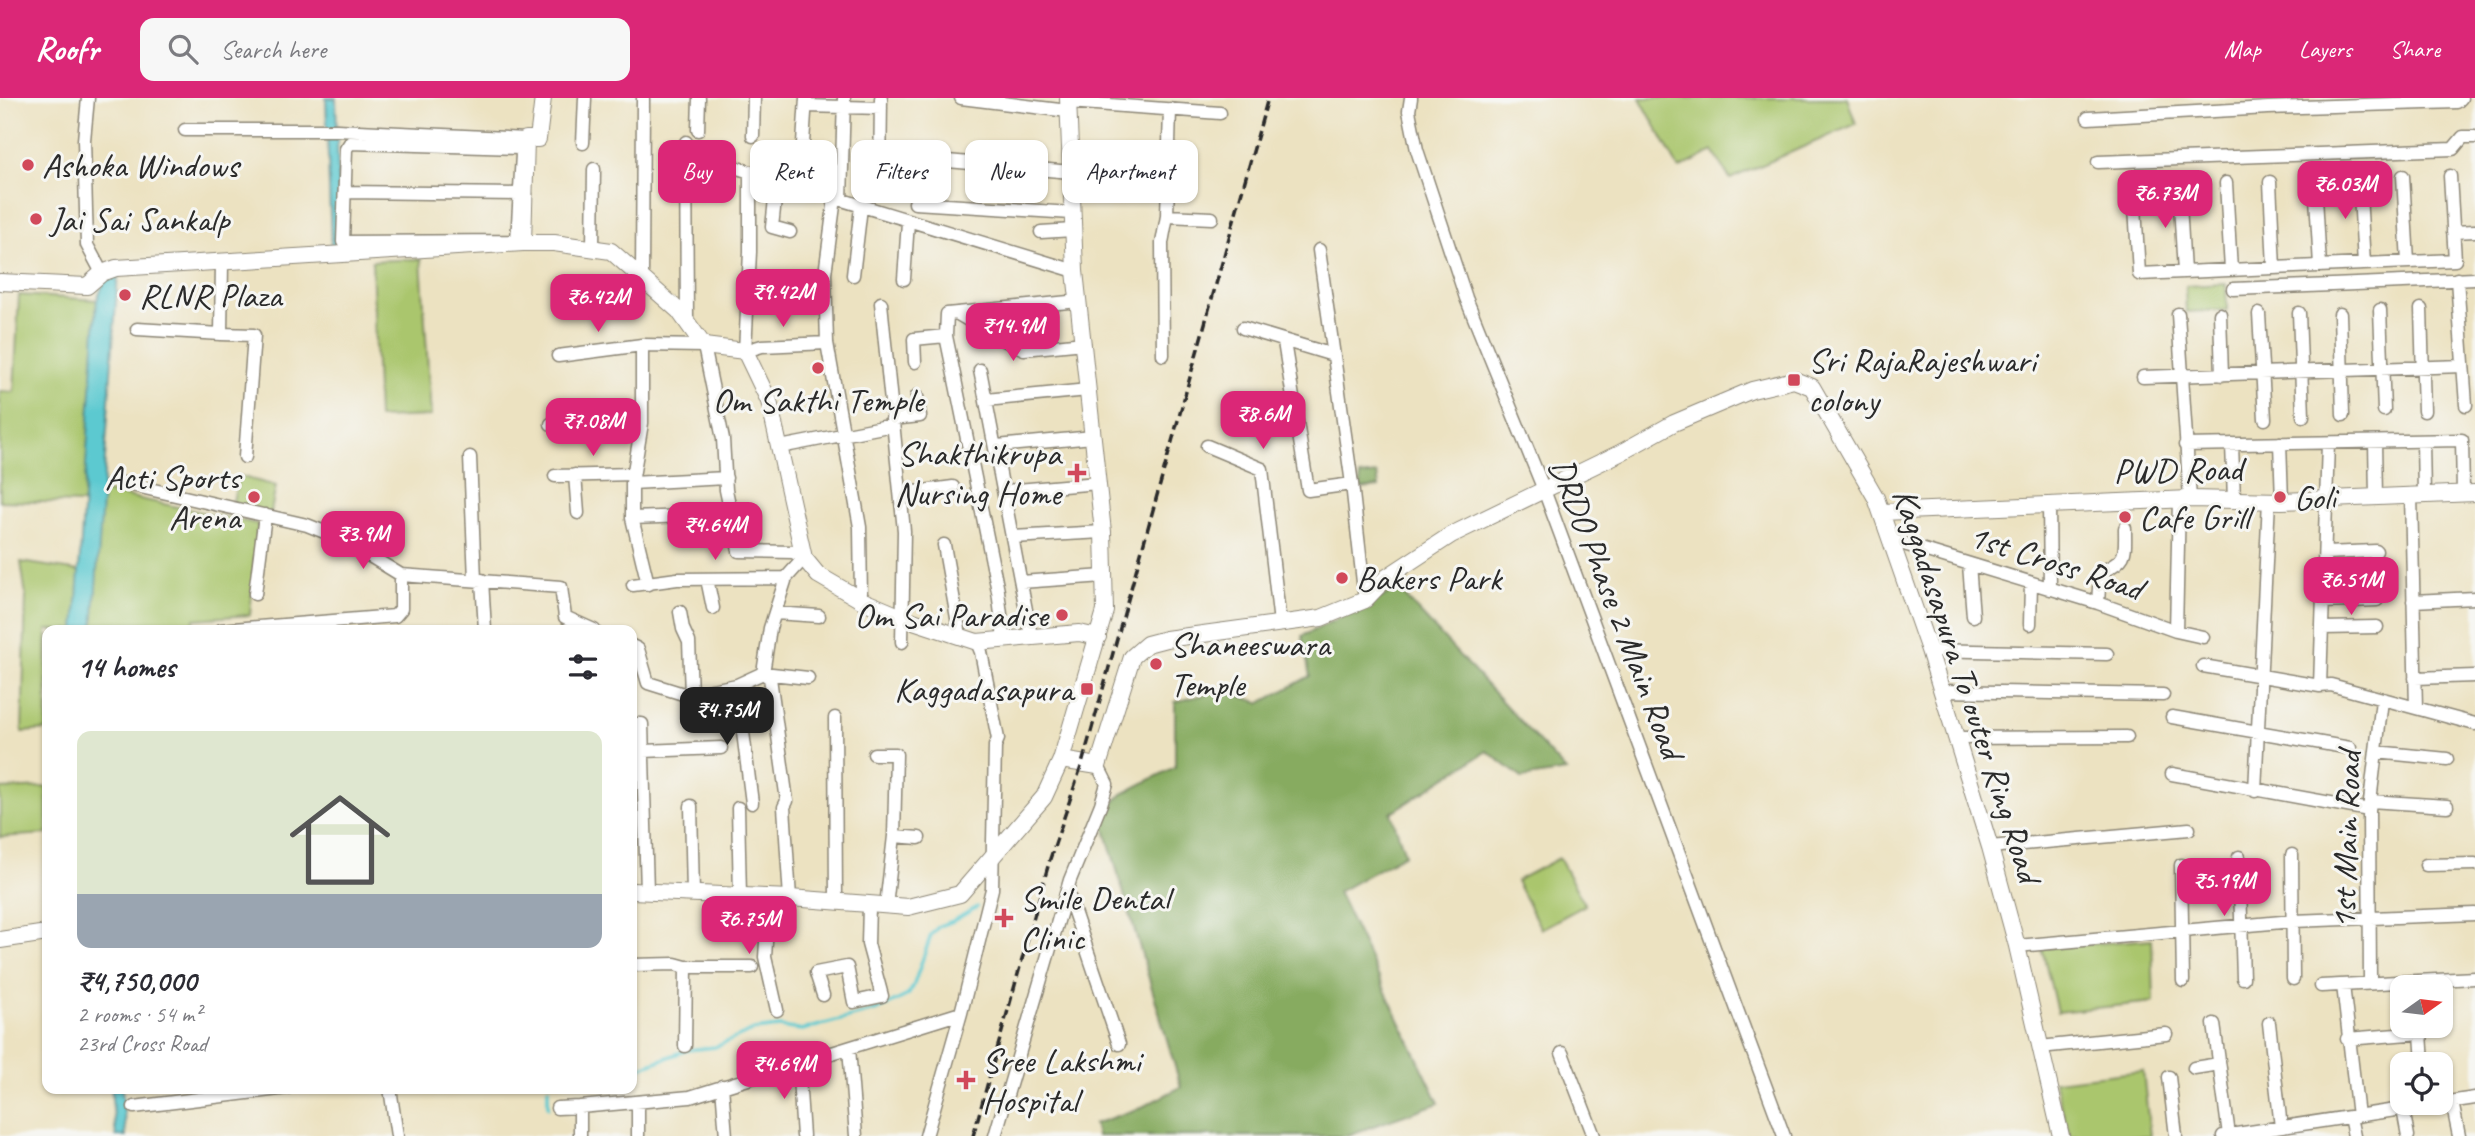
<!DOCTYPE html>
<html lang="en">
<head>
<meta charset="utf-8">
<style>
  body { margin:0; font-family:Caveat,sans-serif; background:#f7f7f7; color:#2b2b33; height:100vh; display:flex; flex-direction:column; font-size:26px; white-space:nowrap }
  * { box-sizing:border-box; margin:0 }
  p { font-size:23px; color:#7c7c81 }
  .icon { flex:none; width:38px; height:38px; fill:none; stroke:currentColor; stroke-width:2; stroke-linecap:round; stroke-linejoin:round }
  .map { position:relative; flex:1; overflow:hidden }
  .side { position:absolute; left:42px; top:527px; width:595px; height:469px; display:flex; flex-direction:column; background:#fff; border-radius:14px; box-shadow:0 2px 5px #0004 }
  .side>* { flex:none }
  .banner { position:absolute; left:658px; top:42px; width:665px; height:63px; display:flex; gap:14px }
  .needle { width:46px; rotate:76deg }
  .buttons { position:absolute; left:2390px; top:877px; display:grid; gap:14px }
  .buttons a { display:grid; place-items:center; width:63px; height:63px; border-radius:14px; background:#fff; box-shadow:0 2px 5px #0004; font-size:35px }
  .price { position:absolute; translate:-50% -60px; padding:0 16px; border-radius:14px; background:#db2777; color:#fff; font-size:23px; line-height:46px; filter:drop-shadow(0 2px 4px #0008) }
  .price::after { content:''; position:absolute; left:50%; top:42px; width:21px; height:16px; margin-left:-10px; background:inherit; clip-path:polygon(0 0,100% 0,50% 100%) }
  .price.on { background:#222; color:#fff }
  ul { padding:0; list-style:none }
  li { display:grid; align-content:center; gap:14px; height:371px; padding:0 35px }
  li+li { border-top:2px solid #e1e1e2 }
  li span { display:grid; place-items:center; height:217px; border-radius:14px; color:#555 }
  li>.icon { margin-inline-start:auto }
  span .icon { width:126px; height:126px; fill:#fffc; stroke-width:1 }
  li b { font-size:30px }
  h2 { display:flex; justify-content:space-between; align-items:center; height:84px; padding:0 35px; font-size:30px }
  .tag { padding:0 24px; border-radius:14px; background:#fff; box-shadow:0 2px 5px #0004; font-size:24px; line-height:63px }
  .tag.on { background:#db2777; color:#fff }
  header { display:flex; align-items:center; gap:42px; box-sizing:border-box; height:98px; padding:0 35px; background:#db2777; color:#fff }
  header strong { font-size:33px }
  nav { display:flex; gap:38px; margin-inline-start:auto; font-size:24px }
  .search { width:490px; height:63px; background:#f7f7f7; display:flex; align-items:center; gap:18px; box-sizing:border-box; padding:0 24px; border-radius:14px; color:#7c7c81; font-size:26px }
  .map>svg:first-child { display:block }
  .green { fill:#aac66d; stroke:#6a784c; stroke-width:2 }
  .forest { fill:#87ab60; stroke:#596b46; stroke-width:2 }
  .water { fill:#5bc9d0; stroke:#437a7e; stroke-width:2 }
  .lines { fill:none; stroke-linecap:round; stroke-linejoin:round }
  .stream { stroke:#5bc9d0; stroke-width:3.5 }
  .street-casing { stroke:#8c8676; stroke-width:15 }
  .secondary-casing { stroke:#8c8676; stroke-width:18 }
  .street { stroke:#fff; stroke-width:12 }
  .secondary { stroke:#fff; stroke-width:16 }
  .rail { stroke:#2b2b2b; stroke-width:3.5; stroke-dasharray:10 5; stroke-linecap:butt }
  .poi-dot { fill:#d1495b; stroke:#f6f6f2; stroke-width:2.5 }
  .labels { text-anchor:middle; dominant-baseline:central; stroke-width:6; stroke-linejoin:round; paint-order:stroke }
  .poi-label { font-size:35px; fill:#2b2b2b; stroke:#f6f6f2; text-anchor:start }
  .street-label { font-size:35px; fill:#2b2b2b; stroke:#f6f6f2 }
</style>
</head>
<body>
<header>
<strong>Roofr</strong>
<div class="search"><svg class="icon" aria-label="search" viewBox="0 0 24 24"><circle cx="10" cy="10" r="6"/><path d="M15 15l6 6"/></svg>Search here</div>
<nav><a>Map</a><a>Layers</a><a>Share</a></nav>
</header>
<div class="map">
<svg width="2475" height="1038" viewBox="0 0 2475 1038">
  <rect width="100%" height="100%" fill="#f6f6f2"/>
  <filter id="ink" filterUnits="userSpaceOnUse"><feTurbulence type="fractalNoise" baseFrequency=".0143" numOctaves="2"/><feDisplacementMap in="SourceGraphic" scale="14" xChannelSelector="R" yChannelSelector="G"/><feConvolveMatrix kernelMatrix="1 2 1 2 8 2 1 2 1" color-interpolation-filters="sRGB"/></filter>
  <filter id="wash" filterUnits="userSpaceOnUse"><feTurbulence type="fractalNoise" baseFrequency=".00686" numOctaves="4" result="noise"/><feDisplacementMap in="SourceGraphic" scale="28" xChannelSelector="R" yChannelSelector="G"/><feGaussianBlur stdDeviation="1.57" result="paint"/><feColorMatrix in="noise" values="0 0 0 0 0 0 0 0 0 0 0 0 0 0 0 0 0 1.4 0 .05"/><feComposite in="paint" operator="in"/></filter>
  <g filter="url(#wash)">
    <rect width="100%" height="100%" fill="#ece2c1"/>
    <path class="green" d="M1640,0H1847L1856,26L1730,81L1713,53L1679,71Z
      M421,161L431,318L378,320L372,163Z
      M2226,186L2227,212L2186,214L2185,188Z
      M19,197L97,202L84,405L0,403V293L14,294Z
      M239,378L276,388L270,419L231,411Z
      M102,393L258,426L250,517L194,521V532H93Z
      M21,464L80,473L75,532H47V632L22,634L26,498Z
      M47,689V736L0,739V691Z
      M1559,760L1585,807L1541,831L1516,783Z
      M2152,841L2154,904L2057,914L2042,850Z
      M2143,973L2150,1038H2070L2054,983Z"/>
    <path class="forest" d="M1377,376L1379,389L1361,391L1360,378Z
      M1398,491L1566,673L1522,680L1487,653L1391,715L1405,756L1338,794L1439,1005L1345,1038H1097L1094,1026L1140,1010L1181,989L1101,718L1122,696L1175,669V604L1222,592L1261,605L1310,578L1302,538Z"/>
    <path class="water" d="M326,0H336L340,148H331Z
      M118,175L93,532H75L97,202L107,177Z
      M111,991H122L126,1038H116Z"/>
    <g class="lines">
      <path class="stream" d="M632,973L687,952L715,949L754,932L779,929L802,932L878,912L908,897L913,889L931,837L939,828L953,823L977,809
        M548,1009V990"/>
    </g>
  </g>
  <g filter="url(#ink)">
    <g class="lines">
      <defs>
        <path id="street" d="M88,0L84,42L87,147L102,175
          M961,0L1068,13
          M1411,0L1409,13L1417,52L1466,200L1544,392L1784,1038
          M1068,4L1220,15
          M806,8L881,10
          M2088,20L2268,10L2457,4L2461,0
          M185,32H337L526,41
          M698,32L699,0
          M753,38L754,0
          M686,44L687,225
          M350,45L520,50L522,56L517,143L343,144L346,51Z
          M583,45L585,0
          M880,57L1071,74
          M2098,64L2453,51L2463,39H2475
          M721,65L1075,173
          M750,74V154L745,253L762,248L827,245
          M2403,78L2408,164
          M2359,79L2364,166
          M2315,82L2320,168
          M777,83L772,129L790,134
          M880,84L881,0
          M2270,84L2274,170
          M2226,85L2231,172
          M2179,89L2184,174
          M800,90L806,0
          M2134,91L2139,176L2455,162L2450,78
          M345,94L526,96
          M835,100L825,176L827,245L860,429L861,502
          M841,102L844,0
          M915,105L1072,115
          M1167,118L1212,120
          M1041,134L1073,132
          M2453,134L2475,133
          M593,149L594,71
          M1319,152L1352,386L1365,502
          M222,164L221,236L254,237L245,359
          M853,177L861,109
          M642,181L643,0
          M904,181L908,124
          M2457,181L2466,307
          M2233,191L2475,181
          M881,205L904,433L902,544
          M2421,211L2424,313
          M2380,212L2384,312
          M2299,215L2303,318
          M958,216L999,240L1024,251L1084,245
          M2178,216L2190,401
          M2220,216L2222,277
          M2259,216L2265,321
          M2340,216L2343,317
          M1243,230L1333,257
          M137,231L221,236
          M1284,244L1308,392L1352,386
          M1163,257L1162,145L1167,118L1170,11
          M558,258L642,247
          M915,264L914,241L946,238
          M980,272L1031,538
          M2143,279L2463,268
          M986,302L1088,292
          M892,321L920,318L917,298
          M551,326L642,325
          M2423,343L2424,397
          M2375,344L2376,399
          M2280,345L2282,403
          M2232,346L2234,402
          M2185,347L2462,342L2463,395
          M997,348L1093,339
          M1207,348L1262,371L1280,525
          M780,349L893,327
          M470,359L475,482
          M575,377L578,415
          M555,378L633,376
          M123,385L307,427L342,441L401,477L561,489L565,519L594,532
          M632,385L726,380
          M1005,393L1098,385
          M901,396L953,389
          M2411,397L2416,610
          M2049,407L2050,491
          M632,420L687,418L703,424L734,427
          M1013,439L1103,434
          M1891,442L2098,505L2176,533L2203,539
          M944,447L960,537
          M2325,455L2376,453
          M1969,466L1973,518
          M786,480L770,530L763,575L770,580L787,703L784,709L790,800
          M707,481L713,510
          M482,482L485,532
          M1021,484L1104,478
          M633,487L677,481L786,480L804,460L793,454L739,453L726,392L723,341L704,248L642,247V325L632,385V420L648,486
          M255,496L265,417
          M2413,503L2475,500
          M2323,504L2377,502
          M2098,505L2099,490L2103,473C2128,461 2125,456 2125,430
          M680,514L683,531L689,544L691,596
          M775,515L819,518
          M2030,526L2031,485
          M2322,530L2377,529
          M221,532L395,518L401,511V477
          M2176,533L2179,402
          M1004,540L998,493L951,262L946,238L947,216L1079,203
          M632,548L638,551L648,585L680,595L691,596L737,587L763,575L808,580
          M1929,552L2107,556
          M2203,568L2320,588L2331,587L2475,626
          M2415,580L2475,578
          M737,587L752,705
          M2320,588L2328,345
          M1942,593L2163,597
          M2172,619L2350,650
          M835,620L836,804
          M632,626H642L647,793
          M1956,640L2127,639
          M643,653L721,650
          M2376,654L2447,661
          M874,656H896L894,738L886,808
          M2172,676L2369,712
          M2255,693L2269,402
          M2370,703L2447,708
          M691,708L693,796
          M738,710L740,798
          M894,738L919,740
          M1990,749L2189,731
          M2292,757L2293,881
          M2239,759L2243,880
          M2181,767L2183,883
          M2426,767L2475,766
          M1067,793L1119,946
          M769,800L765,859L777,912
          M2017,848L2293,823L2475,816
          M632,867L675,866L686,869H752
          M2370,885L2369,712L2382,602
          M2343,887L2358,1018
          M2321,888L2475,880
          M823,897L816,875L847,869L854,904L882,898L868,846L869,807
          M2269,925L2281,1029
          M2214,926L2229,1037
          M2347,941L2421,935L2423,966
          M685,948L686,869
          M2040,949L2166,936
          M849,950L856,1038
          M1562,955L1594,1038
          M798,965L803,1038
          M2194,970L2219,966
          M2169,979L2176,1038
          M722,988L726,1038
          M390,990L397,1038
          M2452,1004L2459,1038
          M134,1009L287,990
          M557,1010L580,1009
          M2403,1011L2408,1038
          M2350,1019L2354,1038
          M580,1038V1009L690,999L961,915
          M638,1038V1004
          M926,1038L961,915L992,791L995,648L998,641L981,554L977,544
          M995,1038L1070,782L1101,706L1107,686L1098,668
          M2223,1038L2475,1000"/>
        <path id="secondary" d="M523,145L526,41H538L543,0
          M0,184L87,188L102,175L116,170L523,145H554L611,153L679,213L704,248L745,253L769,303L804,460L818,477L861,502L904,520L977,544L1079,535L1098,539
          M1882,414L2190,401L2282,403L2475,395
          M1061,662L1098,668L1132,559L1147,546L1166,541L1321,520L1365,502L1387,479L1451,437L1620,355L1674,325L1752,292L1794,282L1812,289L1876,400L1929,552L1990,749L2017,848L2061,1038
          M632,793L790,800L908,809L960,796L1044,699L1061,662L1105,513L1103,434L1075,173L1068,0
          M0,842L47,835"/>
      </defs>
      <use href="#street" class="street-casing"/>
      <use href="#secondary" class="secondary-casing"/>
      <use href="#street" class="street"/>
      <use href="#secondary" class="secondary"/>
      <path class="rail" d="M973,1038L1050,761L1082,666L1268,0"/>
    </g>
  </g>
  <g class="poi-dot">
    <circle cx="28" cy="67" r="7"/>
    <circle cx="36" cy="121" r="7"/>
    <circle cx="125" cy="197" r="7"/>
    <circle cx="818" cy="270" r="7"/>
    <rect x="1787" y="275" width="14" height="14" rx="3.5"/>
    <path d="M1073.5 364.5h7v7h7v7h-7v7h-7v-7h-7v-7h7z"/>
    <circle cx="254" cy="399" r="7"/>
    <circle cx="2280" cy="399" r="7"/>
    <circle cx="2125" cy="419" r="7"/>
    <circle cx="1342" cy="480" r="7"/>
    <circle cx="1062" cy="517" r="7"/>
    <circle cx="1156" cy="566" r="7"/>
    <rect x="1080" y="584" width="14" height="14" rx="3.5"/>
    <path d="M1000.5 809.5h7v7h7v7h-7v7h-7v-7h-7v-7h7z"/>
    <path d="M962.5 971.5h7v7h7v7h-7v7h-7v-7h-7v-7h7z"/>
  </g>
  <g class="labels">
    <g class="poi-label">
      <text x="42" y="67">Ashoka Windows</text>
      <text x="50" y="121">Jai Sai Sankalp</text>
      <text x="139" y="197">RLNR Plaza</text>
      <text x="1808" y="262">Sri RajaRajeshwari<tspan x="1808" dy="40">colony</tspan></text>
      <text x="818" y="302" text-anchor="middle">Om Sakthi Temple</text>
      <text x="1061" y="355" text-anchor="end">Shakthikrupa<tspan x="1061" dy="40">Nursing Home</tspan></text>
      <text x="240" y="379" text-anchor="end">Acti Sports<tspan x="240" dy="40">Arena</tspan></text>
      <text x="2294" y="399">Goli</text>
      <text x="2139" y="419">Cafe Grill</text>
      <text x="1356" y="480">Bakers Park</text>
      <text x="1048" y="517" text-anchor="end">Om Sai Paradise</text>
      <text x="1170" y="546">Shaneeswara<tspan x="1170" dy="40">Temple</tspan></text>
      <text x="1073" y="591" text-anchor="end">Kaggadasapura</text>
      <text x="1020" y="800">Smile Dental<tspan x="1020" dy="40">Clinic</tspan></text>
      <text x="982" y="962">Sree Lakshmi<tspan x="982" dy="40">Hospital</tspan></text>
    </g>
    <g class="street-label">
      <text transform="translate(2178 372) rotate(-1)">PWD Road</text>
      <text transform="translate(2056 464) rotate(18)">1st Cross Road</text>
      <text transform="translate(1617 510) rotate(69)">DRDO Phase 2 Main Road</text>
      <text transform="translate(1967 587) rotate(72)">Kaggadasapura To outer Ring Road</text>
      <text transform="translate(2346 742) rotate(-88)">1st Main Road</text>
    </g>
  </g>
</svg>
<div class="buttons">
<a><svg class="needle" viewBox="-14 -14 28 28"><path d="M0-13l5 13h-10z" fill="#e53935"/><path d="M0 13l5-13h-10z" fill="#7c7c81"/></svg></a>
<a><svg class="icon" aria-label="locate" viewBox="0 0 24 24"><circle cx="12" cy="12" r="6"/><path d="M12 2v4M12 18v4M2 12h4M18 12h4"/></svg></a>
</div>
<b class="price" style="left:2345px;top:123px">₹6.03M</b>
<b class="price" style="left:2165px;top:132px">₹6.73M</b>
<b class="price" style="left:783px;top:231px">₹9.42M</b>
<b class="price" style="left:598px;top:236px">₹6.42M</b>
<b class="price" style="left:1013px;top:265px">₹14.9M</b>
<b class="price" style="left:1263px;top:353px">₹8.6M</b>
<b class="price" style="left:593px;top:360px">₹7.08M</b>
<b class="price" style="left:715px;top:464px">₹4.64M</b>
<b class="price" style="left:363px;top:473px">₹3.9M</b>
<b class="price" style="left:2351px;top:519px">₹6.51M</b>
<b class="price on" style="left:727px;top:649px">₹4.75M</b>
<b class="price" style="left:2224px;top:820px">₹5.19M</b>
<b class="price" style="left:749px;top:858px">₹6.75M</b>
<b class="price" style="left:784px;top:1003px">₹4.69M</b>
<div class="banner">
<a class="tag on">Buy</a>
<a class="tag">Rent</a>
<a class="tag">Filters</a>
<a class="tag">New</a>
<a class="tag">Apartment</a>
</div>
<section class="side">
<h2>14 homes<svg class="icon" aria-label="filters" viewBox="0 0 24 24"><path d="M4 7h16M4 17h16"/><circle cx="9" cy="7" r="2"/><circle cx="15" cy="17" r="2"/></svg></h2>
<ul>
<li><span style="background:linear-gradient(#dfe7d0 75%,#9aa5b1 0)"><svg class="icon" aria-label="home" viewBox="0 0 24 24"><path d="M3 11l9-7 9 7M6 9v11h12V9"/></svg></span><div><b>₹4,750,000</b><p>2 rooms · 54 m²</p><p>23rd Cross Road</p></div></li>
</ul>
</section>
</div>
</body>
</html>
